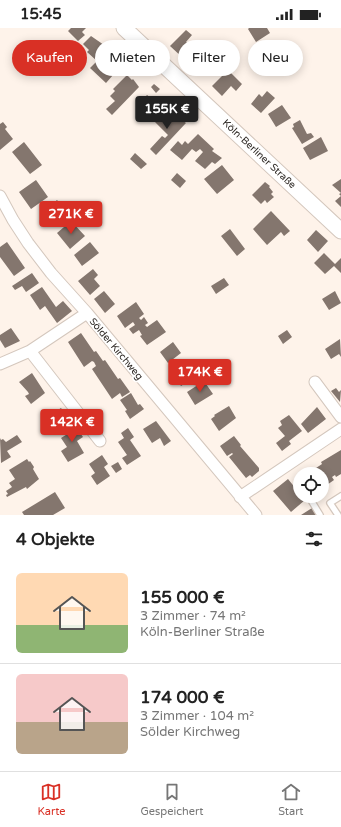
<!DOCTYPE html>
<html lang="de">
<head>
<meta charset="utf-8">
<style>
  body { margin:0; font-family:"Varela Round",sans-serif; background:#f6f6f6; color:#222; height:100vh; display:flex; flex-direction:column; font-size:15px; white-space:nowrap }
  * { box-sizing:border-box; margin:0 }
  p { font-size:13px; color:#767676 }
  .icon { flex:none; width:22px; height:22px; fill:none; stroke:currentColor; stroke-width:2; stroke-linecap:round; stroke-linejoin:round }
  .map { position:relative; height:487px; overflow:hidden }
  .panel { display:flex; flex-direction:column; background:#fff; flex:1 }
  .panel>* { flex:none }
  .hud { position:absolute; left:12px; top:12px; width:317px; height:36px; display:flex; gap:8px }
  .buttons { position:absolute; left:293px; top:439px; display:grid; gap:8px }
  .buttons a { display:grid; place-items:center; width:36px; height:36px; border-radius:50%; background:#fff; box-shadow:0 2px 10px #0003; font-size:20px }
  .price { position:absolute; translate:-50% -34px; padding:0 9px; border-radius:4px; background:#d93025; color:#fff; font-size:13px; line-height:26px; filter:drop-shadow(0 1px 2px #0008) }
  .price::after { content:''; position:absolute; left:50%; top:24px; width:12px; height:9px; margin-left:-6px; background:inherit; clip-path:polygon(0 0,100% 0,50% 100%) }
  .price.on { background:#222; color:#fff }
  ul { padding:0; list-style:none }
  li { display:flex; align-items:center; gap:12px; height:100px; padding:0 16px }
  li+li { border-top:1px solid #e0e0e0 }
  li span { display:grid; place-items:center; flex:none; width:112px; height:80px; border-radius:6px; color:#555 }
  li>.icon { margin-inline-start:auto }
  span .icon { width:48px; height:48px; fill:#fffc; stroke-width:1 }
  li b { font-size:17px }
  h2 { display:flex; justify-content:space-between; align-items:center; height:48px; padding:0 16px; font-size:17px }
  .tag { padding:0 14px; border-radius:18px; background:#fff; box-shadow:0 2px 10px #0003; font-size:14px; line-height:36px }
  .tag.on { background:#d93025; color:#fff }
  .status { display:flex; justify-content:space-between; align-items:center; height:28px; padding:0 20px; background:#fff; direction:ltr }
  .status svg { height:11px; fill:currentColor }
  .tab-bar { display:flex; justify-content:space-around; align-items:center; height:56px; border-top:1px solid #e0e0e0; background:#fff; font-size:11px; color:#767676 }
  .tab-bar a { display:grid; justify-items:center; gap:2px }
  .tab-bar .on { color:#d93025 }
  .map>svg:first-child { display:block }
  .building { fill:#84766e }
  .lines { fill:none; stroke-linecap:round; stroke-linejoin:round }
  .service-casing { stroke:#d4c7bd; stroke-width:8 }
  .minor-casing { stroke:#d4c7bd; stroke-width:13 }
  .secondary-casing { stroke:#d4c7bd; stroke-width:17 }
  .service { stroke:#fff; stroke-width:5.5 }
  .minor { stroke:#fff; stroke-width:11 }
  .secondary { stroke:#fff; stroke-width:15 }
  .labels { text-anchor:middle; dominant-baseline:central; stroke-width:3.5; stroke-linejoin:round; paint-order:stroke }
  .street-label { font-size:10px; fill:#2d2824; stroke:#fff }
</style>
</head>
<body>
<div class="status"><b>15:45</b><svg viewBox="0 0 49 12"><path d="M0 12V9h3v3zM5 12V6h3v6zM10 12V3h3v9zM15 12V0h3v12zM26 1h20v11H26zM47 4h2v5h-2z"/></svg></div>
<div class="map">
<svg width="341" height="487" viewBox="0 0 341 487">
  <rect width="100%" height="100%" fill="#fef3ea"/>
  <path class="building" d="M71,0H86L82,4L85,7L78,13L68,3Z
    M249,0H267L270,5L256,14L248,1Z
    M186,2L192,7L186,14L192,19L183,30L170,18Z
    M91,8L104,17L98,23L107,31L110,27L121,38L106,55L90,40L97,33L87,24L89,22L83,16Z
    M280,14L285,22L287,21L294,32L278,43L270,32L272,30L267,22Z
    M204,21L213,30L199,46L189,37Z
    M228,42L242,56L236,63L231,58L222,68L212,58Z
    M127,47L132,52L133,51L139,59L112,87L106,81L115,73L110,68L115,63L113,61Z
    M154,56L160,61L156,65L151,59Z
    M267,63L275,70L261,85L251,76L259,66L262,69Z
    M147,67L159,76L154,82L157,85L151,93L149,91L150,89L147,87L146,88L136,79Z
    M282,77L291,90L276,99L268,86Z
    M167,82L180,94L182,92L186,95L156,127L150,121L162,108L165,110L168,107L155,94Z
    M300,92L307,106L311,105L314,109L302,116L292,100L294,99L293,96Z
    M3,94L7,99L5,101L13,111L0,122V96Z
    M198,106L214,121L212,123L222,130L215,136L212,134L205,141L195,133L203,124L200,121L196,124L192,121L182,132L170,122L178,113L182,117L185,113L188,116Z
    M321,109L328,123L310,132L303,120Z
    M24,114L42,137L30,146L12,124Z
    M135,125L147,136L141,141L130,131Z
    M222,137L234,152L217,166L204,151Z
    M177,145L186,153L180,160L171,152Z
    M341,151V179L335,173L341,168L339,166L341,165L332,157Z
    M36,152L48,169L31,181L19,164Z
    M265,154L270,158L269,159L273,164L271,166L274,169L267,175L265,172L261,176L252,167Z
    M57,172L69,186L55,197L43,184Z
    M271,183L290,203L284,208L281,204L267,217L253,201Z
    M71,193L85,208L70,221L57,205Z
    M230,201L245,221L237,228L221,208Z
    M316,202L328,213L318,224L307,212Z
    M7,214L25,240L14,248L0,229V219Z
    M90,214L99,225L82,238L74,227Z
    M324,225L335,236L341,230V245L334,238L325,246L314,235Z
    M93,241L98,247L94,251L100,258L90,267L78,253Z
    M32,245L39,255L26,264L22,258L15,262L12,258Z
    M224,250L229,257L216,266L211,258Z
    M42,259L56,279L63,273L72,283L57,295L45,278L40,282L30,267Z
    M104,263L115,276L105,285L94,271Z
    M335,263L341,275L329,282L322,271Z
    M136,274L144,286L139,290L141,292L144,289L148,295L145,297L147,299L157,292L166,304L147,317L140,308L142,307L139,302L133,306L129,301L135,297L133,294L125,300L117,288Z
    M11,300L20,313L5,320L0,312V307Z
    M287,302L292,309L283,316L278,308Z
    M81,305L94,324L96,323L103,333L105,332L118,351L120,350L130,364L122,369L120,365L112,371L92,341L96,338L94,334L92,333L84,339L68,314Z
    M340,311L341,329L339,326L331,331L325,321Z
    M173,314L181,325L168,335L160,324Z
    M191,331L201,345L181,358L172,344Z
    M32,345L45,365L31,376L25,368L29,366L28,364L19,354Z
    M204,353L213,366L195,377L187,364Z
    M336,360L339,364L341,362L340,374L331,363Z
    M131,365L138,377L140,376L144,381L130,391L125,383L127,382L120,372Z
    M229,378L236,390L219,403L211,391L215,388L214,387Z
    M317,379L326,391L308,405L301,396Z
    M61,380L68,390L54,399L47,389Z
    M289,387L302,403L289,413L291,416L282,423L276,415L285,408L278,400L282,397L280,393Z
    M70,393L72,397L74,396L83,409L77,413L84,425L68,434L61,423L67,419L61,410L69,405L63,398Z
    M156,393L171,413L164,418L160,410L152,415L143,401Z
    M128,400L134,409L130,412L141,428L127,437L122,430L127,427L118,414L124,410L121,405Z
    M17,407L22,414L7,423L11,429L1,435L0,410L1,412L3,411L6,414Z
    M234,408L241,417L240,418L259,440V443L252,449L250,447L246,450L229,429L233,426L232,425L227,428L220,418Z
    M341,422V446L336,449L335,447L332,449L334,452L324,459L322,455V446H316L313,442L322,436L321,434Z
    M102,427L108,436L104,439L110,448L97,457L91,448L95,445L89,436Z
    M27,431L29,434L30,433L34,439L33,441L39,451L27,461L26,459L7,469L6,467L8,466L6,463L12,459L9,455L15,451L9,442Z
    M118,434L122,441L116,445L111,438Z
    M288,451L305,472L291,484L273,463Z
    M55,464L65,480L53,487H24L22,484Z
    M312,480L316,487H301Z"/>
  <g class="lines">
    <defs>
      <path id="service" d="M309,469L320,487
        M338,487L330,475L341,468"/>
      <path id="minor" d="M0,168L13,192L28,215L51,245L87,285L256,487
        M30,323L100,413
        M0,336L30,323L87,285
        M315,354L341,389
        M240,469L341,401"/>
      <path id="secondary" d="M124,0L341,203"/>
    </defs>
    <use href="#service" class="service-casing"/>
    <use href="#minor" class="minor-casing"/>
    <use href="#secondary" class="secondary-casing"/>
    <use href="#service" class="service"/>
    <use href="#minor" class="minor"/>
    <use href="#secondary" class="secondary"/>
  </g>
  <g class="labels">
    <g class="street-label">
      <text transform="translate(259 126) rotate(43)">Köln-Berliner Straße</text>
      <text transform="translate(116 321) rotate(50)">Sölder Kirchweg</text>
    </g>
  </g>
</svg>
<div class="buttons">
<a><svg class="icon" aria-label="locate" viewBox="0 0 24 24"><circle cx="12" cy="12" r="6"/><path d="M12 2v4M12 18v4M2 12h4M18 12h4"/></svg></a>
</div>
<b class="price on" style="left:167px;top:102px">155K €</b>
<b class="price" style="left:71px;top:207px">271K €</b>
<b class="price" style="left:200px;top:365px">174K €</b>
<b class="price" style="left:72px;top:415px">142K €</b>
<div class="hud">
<a class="tag on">Kaufen</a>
<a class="tag">Mieten</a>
<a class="tag">Filter</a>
<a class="tag">Neu</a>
</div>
</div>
<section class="panel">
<h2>4 Objekte<svg class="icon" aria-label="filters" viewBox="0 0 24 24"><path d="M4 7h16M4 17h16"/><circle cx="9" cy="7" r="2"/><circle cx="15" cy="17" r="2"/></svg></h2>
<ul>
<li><span style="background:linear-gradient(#ffd9b3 65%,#8fb573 0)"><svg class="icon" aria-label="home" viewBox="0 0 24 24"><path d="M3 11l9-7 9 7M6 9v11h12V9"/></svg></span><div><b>155 000 €</b><p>3 Zimmer · 74 m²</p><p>Köln-Berliner Straße</p></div></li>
<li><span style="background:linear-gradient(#f6c9c9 60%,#b9a48a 0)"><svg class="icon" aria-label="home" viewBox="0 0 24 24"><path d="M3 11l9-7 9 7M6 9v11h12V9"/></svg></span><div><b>174 000 €</b><p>3 Zimmer · 104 m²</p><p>Sölder Kirchweg</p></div></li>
</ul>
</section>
<nav class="tab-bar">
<a class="on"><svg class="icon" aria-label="map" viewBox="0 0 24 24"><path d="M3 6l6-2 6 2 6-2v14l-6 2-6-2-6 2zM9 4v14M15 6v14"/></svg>Karte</a>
<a><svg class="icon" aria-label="saved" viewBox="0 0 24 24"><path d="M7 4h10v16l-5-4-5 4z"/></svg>Gespeichert</a>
<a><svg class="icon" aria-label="home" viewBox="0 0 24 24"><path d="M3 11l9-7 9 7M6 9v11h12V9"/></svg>Start</a>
</nav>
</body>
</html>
